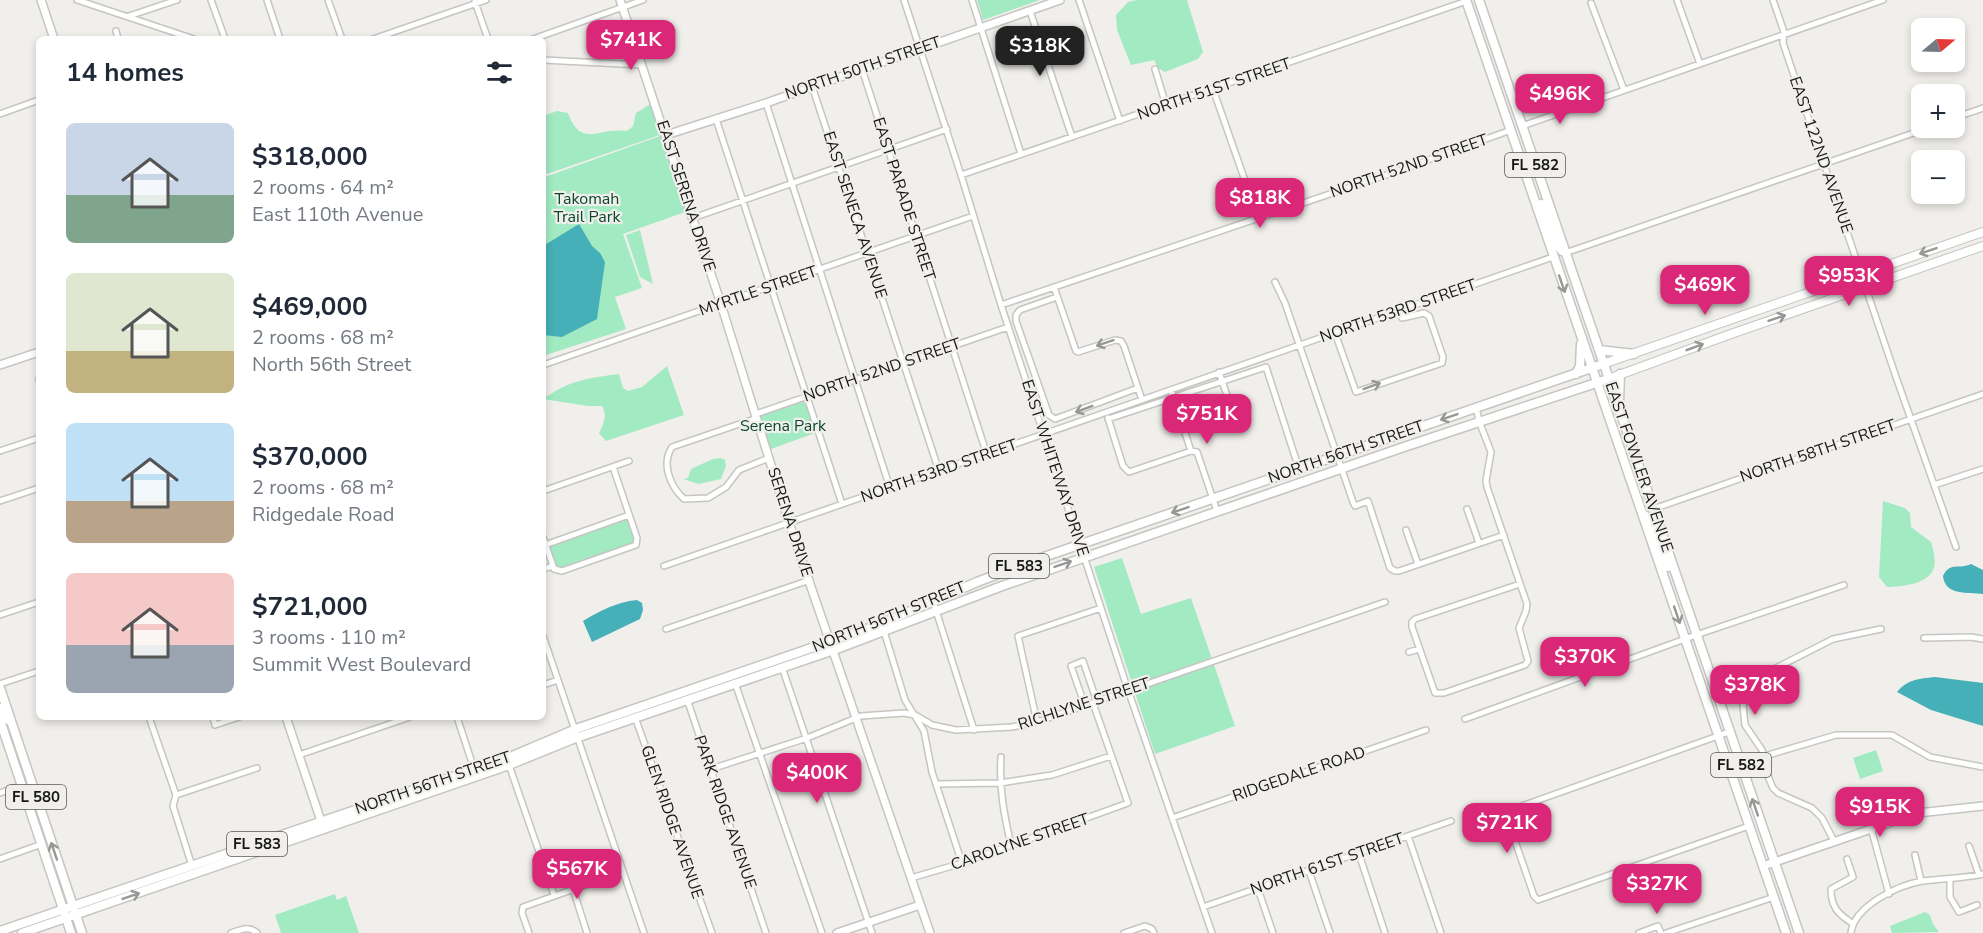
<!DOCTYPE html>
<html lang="en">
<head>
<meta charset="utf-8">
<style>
  body { margin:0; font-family:"Nunito Sans",sans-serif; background:#f2f2f3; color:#1f2937; height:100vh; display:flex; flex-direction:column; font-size:22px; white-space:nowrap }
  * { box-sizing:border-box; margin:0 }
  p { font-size:20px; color:#747a83 }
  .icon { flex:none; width:33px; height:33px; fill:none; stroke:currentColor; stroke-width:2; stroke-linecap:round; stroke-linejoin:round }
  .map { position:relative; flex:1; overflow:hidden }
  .details { position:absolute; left:36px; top:36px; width:510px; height:684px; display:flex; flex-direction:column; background:#fff; border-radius:9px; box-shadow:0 3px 9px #0003 }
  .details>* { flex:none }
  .needle { width:39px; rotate:71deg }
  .controls { position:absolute; left:1911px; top:18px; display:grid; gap:12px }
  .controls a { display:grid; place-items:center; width:54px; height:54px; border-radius:9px; background:#fff; box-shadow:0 3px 9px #0003; font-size:30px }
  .price { position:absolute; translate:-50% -51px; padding:0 14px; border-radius:12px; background:#db2777; color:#fff; font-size:20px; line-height:39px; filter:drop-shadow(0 2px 3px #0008) }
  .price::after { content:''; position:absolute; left:50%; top:36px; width:18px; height:14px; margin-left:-9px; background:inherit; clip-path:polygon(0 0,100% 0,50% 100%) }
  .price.on { background:#222; color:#fff }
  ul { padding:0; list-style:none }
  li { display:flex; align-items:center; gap:18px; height:150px; padding:0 30px }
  li span { display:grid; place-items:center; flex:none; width:168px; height:120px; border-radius:9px; color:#555 }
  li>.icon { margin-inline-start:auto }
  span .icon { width:72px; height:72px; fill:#fffc; stroke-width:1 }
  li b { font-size:26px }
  h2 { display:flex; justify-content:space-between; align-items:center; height:72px; padding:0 30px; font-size:26px }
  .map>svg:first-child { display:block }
  .green { fill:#a2eac2 }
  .water { fill:#45b0b7 }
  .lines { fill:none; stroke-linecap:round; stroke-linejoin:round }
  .minor-casing { stroke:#c6c5c1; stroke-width:8 }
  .tertiary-casing { stroke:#c6c5c1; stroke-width:10 }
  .secondary-casing { stroke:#c6c5c1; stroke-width:10 }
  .primary-casing { stroke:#c6c5c1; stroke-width:11 }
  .minor { stroke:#fff; stroke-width:5 }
  .tertiary { stroke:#fff; stroke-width:7 }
  .secondary { stroke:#fff; stroke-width:8 }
  .primary { stroke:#fff; stroke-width:8 }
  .oneway { stroke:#979796 }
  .labels { text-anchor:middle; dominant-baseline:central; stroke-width:4.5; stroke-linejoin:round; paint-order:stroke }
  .shield { fill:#f1efeb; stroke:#585855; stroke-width:1.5 }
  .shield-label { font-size:15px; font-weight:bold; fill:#171715 }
  .street-label { font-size:16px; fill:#171715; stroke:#f1efeb }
  .park-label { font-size:16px; fill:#09482d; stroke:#f1efeb }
</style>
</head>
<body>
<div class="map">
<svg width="1983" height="933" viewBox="0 0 1983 933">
  <rect width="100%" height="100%" fill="#f1efeb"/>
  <path class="green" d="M977,0H1040L983,20Z
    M1137,0H1187L1203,52L1198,59L1165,72L1158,68L1154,60L1131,65L1117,30L1116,15L1128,2Z
    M652,103L663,134L547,174L543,164V116L557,111L568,113C581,149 598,127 627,131L633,126L636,113Z
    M663,135L688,211L623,234L642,288L615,297L626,329L543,356V171L545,177Z
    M640,230L653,284L640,277L626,235Z
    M667,366L684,415L606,441L599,433C603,425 608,415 602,406H588L543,399C570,380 588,378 619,374L623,388L628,391L642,387Z
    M805,401L815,433L771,449L760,416Z
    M721,458L725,460L726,466L721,479L699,484L683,479L688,478L691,469L713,459Z
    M1883,501L1905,508L1910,513L1911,527L1931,542C1933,549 1936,559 1934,567C1930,584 1901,587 1887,587L1879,577Z
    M627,519L635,543L562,569L556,566L549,546Z
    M1122,558L1141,614L1191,598L1235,726L1155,754L1094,567Z
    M1876,750L1883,771L1860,779L1853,758Z
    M335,894L337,900L346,896L359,933H281L275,915Z
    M1925,912L1930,915L1933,924L1939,932L1892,933L1890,926Z"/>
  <path class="water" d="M579,224L592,246L600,253L605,262L597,319L562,337L543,335V246Z
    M1971,564L1983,570V594C1968,592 1945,596 1943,576C1950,561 1959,570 1971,564Z
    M637,600L642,603L643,610L640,619L592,642L583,621C600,611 616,602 637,600Z
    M1935,677L1983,683V726L1931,710L1897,692C1908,679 1918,679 1935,677Z"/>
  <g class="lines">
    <defs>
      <path id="minor" d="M77,0L194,39
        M211,0L225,39
        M267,0L280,39
        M328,0L342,39
        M904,0L961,175L1001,305L1128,690L1212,933
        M972,0L1021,154
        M1079,0L1120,121
        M1677,0L1700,64
        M1773,0L1784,32L1783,43L1896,377L1956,547
        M475,2L488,39
        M1591,3L1624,90
        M1030,11L1072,137
        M129,16L177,0
        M116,31L118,39
        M373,39L486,0
        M533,39L643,0
        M543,60L642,65
        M862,69L987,455
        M1155,69L1166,105
        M812,86L939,471
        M1213,89L1258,218
        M766,103L890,488
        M0,114L39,100
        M1954,118L1983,108
        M716,119L842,504
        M1522,126L1883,0
        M961,175L1467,1
        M693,218L947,129
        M1565,253L1928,128
        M1275,282L1285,303L1353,502L1355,506L1368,501L1390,568L1395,571H1399L1504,535
        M1054,287L1076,351L1078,352L1115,340L1121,341L1124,346L1142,400
        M1057,297L1020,310L1016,315V321L1049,415L1055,419L1138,388
        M1001,305L1392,173L1511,130
        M1335,333L1356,392L1442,363L1443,357L1429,316L1424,313L1402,318L1398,311
        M543,365L973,216
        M1219,372L1237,425
        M39,379V380
        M1171,390L1191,451L1197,452L1217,511
        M1476,407L1479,421L1491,452L1486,481L1487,487L1527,604L1526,611L1519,628L1528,661L1525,665L1444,693H1435L1412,627V622L1415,619L1520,584
        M756,414L1008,327
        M757,418L672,447C661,464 670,486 684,499L708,498L726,487L739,470L769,458
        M1108,418L1123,466L1129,472L1191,451
        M1108,419L1266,367L1299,469
        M0,451L39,438
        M1934,485L1983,469
        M543,491L629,461
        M0,501L39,488
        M1467,509L1479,543
        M1653,509L1983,394
        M1406,530L1418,564
        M543,537L554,569L562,571L636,545L637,538L613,467
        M545,545L629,515
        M664,566L1553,257
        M543,569L553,566
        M933,601L974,730
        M0,615L39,602
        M883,628L905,700L924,731L932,772L962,863
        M666,629L810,580
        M543,636L644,933
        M1924,638L1971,637L1983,639
        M1409,652L1419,649
        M782,667L872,933
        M735,683L822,933
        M0,684L39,671
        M543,685L558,680
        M687,699L766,933
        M1085,706L1071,666L1083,661L1097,702
        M149,717L176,795L173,806L192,866
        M213,717L215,725L239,717
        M457,717L474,769
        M635,717L712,933
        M1465,719L1696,635L1844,585
        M1037,722L1018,636L1101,608
        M1729,732L1505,812L1534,896L1538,900L1749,826
        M299,755L410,717
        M1765,756L1836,735H1892L1930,757L1983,767
        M1001,757C999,788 1004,815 1011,845
        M509,765L554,895
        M711,769L807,738L861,716L904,713L915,715L932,725L956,730L1012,727L1037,722L1385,602
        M936,784L1000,783L1052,775L1111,756
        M0,793L22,785
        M176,795L257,768
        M1172,818L1426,730
        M1871,828L1889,894
        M1408,836L1441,933
        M1834,841L1822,818L1812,808L1778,793L1773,788L1769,779L1762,750L1745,725L1743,706L1750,687L1764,674L1833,639L1881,629
        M1969,846L1979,875
        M1359,854L1385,933
        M1915,855L1921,881
        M0,859L42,844
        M1847,859L1853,877L1831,889C1831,907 1838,914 1852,923
        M1309,871L1330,933
        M911,878L962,863L1128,803L1093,703
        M1950,879V897L1959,912L1977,905
        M573,889L587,933
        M1258,889L1273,933
        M1203,907L1451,821
        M231,933C240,930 249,925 257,933
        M529,933L522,913L523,907L623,872
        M1124,933L1145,926L1152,929L1154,933
        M1639,933L1658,926L1661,933
        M1666,933L1774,897
        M1851,933C1854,906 1898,885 1923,881C1943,878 1963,879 1983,874"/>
      <path id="tertiary" d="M41,0L54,39
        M620,0L721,304L789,523L930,933
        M666,135L766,103L1060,0
        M0,365L39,352
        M286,717L321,821L324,824
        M1763,866L1918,813L1983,806
        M837,933L920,905"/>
      <path id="secondary" d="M1603,364L1983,232
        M1608,379L1731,334L1983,246"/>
      <path id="primary" d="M1466,0L1786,933
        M1479,0L1799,933
        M1541,204L1555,242L1562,251
        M1599,350L1634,354
        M1576,374L1580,366L1581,344
        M1619,400L1620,374
        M1643,514C1655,521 1662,553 1668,567
        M0,688L82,933
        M0,708L5,718L10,721
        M0,720L71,933
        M0,931L505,759L576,729L881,624L977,582L1035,560L1603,364
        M22,933L509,765L573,739L834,650L1002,586L1401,448L1608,379"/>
    </defs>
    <use href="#minor" class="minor-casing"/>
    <use href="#tertiary" class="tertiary-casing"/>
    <use href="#secondary" class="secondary-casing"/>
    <use href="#primary" class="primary-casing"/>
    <use href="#minor" class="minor"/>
    <use href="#tertiary" class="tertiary"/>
    <use href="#secondary" class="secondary"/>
    <use href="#primary" class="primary"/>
  </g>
  <defs><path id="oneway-shaft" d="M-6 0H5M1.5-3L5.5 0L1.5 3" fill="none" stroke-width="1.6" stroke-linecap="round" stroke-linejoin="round" transform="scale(1.5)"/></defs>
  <g class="oneway">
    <use href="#oneway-shaft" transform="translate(1928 251) rotate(161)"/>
    <use href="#oneway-shaft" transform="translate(1562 284) rotate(71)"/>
    <use href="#oneway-shaft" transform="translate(1777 318) rotate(-19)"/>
    <use href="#oneway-shaft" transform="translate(1105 343) rotate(161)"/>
    <use href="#oneway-shaft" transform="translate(1695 347) rotate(-21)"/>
    <use href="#oneway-shaft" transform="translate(1372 386) rotate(-20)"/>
    <use href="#oneway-shaft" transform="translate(1084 409) rotate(160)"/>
    <use href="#oneway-shaft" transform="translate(1449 417) rotate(161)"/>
    <use href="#oneway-shaft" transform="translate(1180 510) rotate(161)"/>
    <use href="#oneway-shaft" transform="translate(1063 564) rotate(-19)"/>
    <use href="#oneway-shaft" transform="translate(1677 615) rotate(71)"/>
    <use href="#oneway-shaft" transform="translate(1755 807) rotate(-109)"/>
    <use href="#oneway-shaft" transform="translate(54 851) rotate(-109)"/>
    <use href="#oneway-shaft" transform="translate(131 896) rotate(-19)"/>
  </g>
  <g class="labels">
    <g class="shield">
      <rect x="1505" y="153" width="60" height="24" rx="4.5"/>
      <rect x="989" y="554" width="60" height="24" rx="4.5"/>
      <rect x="1711" y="753" width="60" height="24" rx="4.5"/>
      <rect x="6" y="785" width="60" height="24" rx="4.5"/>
      <rect x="227" y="832" width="60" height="24" rx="4.5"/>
    </g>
    <g class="shield-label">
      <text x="1535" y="165">FL 582</text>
      <text x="1019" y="566">FL 583</text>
      <text x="1741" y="765">FL 582</text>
      <text x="36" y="797">FL 580</text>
      <text x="257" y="844">FL 583</text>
    </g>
    <g class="street-label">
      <text transform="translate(863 68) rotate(-19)">NORTH 50TH STREET</text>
      <text transform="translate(1214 89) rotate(-19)">NORTH 51ST STREET</text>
      <text transform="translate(1821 155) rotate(71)">EAST 122ND AVENUE</text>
      <text transform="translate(1409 166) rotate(-19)">NORTH 52ND STREET</text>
      <text transform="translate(686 196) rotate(72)">EAST SERENA DRIVE</text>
      <text transform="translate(904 199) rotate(72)">EAST PARADE STREET</text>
      <text transform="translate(855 215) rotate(72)">EAST SENECA AVENUE</text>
      <text transform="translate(758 291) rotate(-19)">MYRTLE STREET</text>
      <text transform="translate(1398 311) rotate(-19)">NORTH 53RD STREET</text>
      <text transform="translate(882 370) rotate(-19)">NORTH 52ND STREET</text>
      <text transform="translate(1818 451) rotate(-19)">NORTH 58TH STREET</text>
      <text transform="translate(1346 452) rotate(-19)">NORTH 56TH STREET</text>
      <text transform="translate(1639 467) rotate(71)">EAST FOWLER AVENUE</text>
      <text transform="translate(1055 468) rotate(72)">EAST WHITEWAY DRIVE</text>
      <text transform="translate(939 471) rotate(-19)">NORTH 53RD STREET</text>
      <text transform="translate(790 522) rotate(72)">SERENA DRIVE</text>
      <text transform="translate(889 617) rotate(-22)">NORTH 56TH STREET</text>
      <text transform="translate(1084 704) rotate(-18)">RICHLYNE STREET</text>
      <text transform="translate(1299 774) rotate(-19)">RIDGEDALE ROAD</text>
      <text transform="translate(433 783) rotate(-19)">NORTH 56TH STREET</text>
      <text transform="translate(725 812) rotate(71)">PARK RIDGE AVENUE</text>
      <text transform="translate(672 822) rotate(71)">GLEN RIDGE AVENUE</text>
      <text transform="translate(1020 842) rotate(-19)">CAROLYNE STREET</text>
      <text transform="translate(1327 864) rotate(-19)">NORTH 61ST STREET</text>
    </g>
    <g class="park-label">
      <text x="587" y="199">Takomah<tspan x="587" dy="18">Trail Park</tspan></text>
      <text x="783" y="426">Serena Park</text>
    </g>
  </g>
</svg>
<div class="controls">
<a><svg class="needle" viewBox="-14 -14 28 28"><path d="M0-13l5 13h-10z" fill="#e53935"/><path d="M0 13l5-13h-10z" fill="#747a83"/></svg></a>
<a>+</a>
<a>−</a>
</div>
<b class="price" style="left:631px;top:71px">$741K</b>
<b class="price on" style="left:1040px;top:77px">$318K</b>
<b class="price" style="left:1560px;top:125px">$496K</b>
<b class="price" style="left:1260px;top:229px">$818K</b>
<b class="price" style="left:1849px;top:307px">$953K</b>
<b class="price" style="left:1705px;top:316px">$469K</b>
<b class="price" style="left:1207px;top:445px">$751K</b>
<b class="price" style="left:1585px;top:688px">$370K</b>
<b class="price" style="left:1755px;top:716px">$378K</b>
<b class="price" style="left:817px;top:804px">$400K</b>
<b class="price" style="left:1880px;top:838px">$915K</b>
<b class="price" style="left:1507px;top:854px">$721K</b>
<b class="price" style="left:577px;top:900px">$567K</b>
<b class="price" style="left:1657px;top:915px">$327K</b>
<section class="details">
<h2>14 homes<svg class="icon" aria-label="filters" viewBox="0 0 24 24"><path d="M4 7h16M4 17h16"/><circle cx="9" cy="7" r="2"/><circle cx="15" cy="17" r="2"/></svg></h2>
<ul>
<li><span style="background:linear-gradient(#c9d6e8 60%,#7fa58c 0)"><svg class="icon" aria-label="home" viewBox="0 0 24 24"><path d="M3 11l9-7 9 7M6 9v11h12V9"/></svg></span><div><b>$318,000</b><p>2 rooms · 64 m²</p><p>East 110th Avenue</p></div></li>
<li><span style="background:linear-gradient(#dfe7d0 65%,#c2b280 0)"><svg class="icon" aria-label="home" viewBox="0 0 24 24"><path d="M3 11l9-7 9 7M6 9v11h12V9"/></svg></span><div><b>$469,000</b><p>2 rooms · 68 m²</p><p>North 56th Street</p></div></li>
<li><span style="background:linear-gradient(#bfe0f5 65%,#b9a48a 0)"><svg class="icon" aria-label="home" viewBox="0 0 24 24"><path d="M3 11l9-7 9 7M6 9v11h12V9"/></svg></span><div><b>$370,000</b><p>2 rooms · 68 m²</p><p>Ridgedale Road</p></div></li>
<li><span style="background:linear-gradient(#f6c9c9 60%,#9aa5b1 0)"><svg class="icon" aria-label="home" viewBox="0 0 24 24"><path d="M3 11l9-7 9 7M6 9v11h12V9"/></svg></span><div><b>$721,000</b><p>3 rooms · 110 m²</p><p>Summit West Boulevard</p></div></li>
</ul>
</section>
</div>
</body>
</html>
